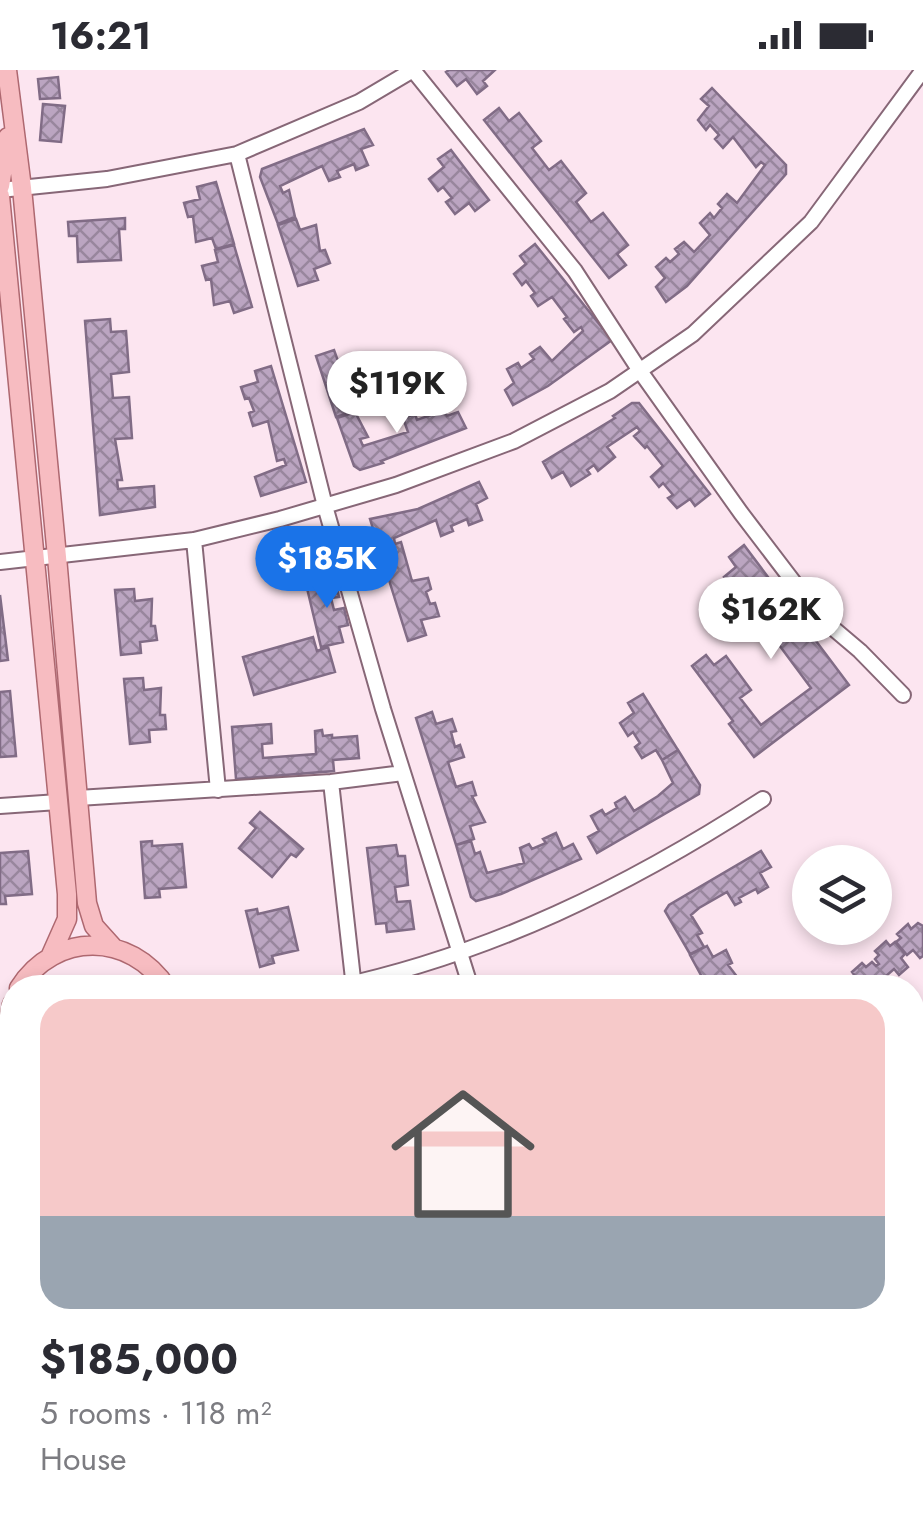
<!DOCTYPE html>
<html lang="en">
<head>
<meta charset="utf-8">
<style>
  body { margin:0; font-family:Jost,sans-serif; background:#f7f7f7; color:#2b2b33; height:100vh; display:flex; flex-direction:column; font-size:38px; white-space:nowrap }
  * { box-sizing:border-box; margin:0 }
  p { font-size:32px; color:#7c7c81 }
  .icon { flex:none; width:55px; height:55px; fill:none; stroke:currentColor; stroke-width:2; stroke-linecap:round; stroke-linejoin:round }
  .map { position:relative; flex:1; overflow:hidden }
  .details { position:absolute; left:0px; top:905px; width:925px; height:552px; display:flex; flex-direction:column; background:#fff; border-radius:40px 40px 0 0; box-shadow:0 5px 15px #0003 }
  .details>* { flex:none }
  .buttons { position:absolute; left:792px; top:775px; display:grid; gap:20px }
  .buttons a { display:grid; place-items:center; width:100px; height:100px; border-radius:50%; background:#fff; box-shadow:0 5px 15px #0003; font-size:50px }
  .price { position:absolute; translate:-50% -85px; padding:0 22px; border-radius:35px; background:#fff; color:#222; font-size:32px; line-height:65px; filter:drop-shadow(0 2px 5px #0008) }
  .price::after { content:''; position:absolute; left:50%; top:60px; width:30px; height:22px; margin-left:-15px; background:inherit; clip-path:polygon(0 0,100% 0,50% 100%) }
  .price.on { background:#1a73e8; color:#fff }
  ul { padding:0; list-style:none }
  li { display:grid; align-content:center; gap:20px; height:530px; padding:0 40px }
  li span { display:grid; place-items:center; height:310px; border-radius:30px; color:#555 }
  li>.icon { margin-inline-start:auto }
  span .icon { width:180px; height:180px; fill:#fffc; stroke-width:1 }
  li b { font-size:42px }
  .status { display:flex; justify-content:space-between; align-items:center; height:70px; padding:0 50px; background:#fff; direction:ltr }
  .status svg { height:28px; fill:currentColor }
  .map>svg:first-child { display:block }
  .building { fill:url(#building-cross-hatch); stroke:#816c86; stroke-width:2.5 }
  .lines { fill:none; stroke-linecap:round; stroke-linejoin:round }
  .minor-casing { stroke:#876777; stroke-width:18 }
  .major-casing { stroke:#ae6870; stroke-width:21 }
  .minor { stroke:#fff; stroke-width:14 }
  .major { stroke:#f7bcc1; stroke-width:18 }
</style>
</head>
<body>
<div class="status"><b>16:21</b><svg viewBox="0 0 49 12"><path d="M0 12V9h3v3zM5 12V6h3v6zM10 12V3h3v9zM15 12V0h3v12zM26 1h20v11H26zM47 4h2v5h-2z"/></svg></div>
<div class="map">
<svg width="923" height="1456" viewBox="0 0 923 1456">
  <defs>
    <pattern id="building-cross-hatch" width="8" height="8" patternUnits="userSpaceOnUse" patternTransform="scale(2.5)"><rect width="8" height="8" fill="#bba5c1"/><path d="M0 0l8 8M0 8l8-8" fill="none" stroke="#98869d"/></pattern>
  </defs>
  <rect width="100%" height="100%" fill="#fce5f0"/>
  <path class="building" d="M449,0H495L483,11L487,16L477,24L466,9L457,16L446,2Z
    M58,7L60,28L40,29L38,9Z
    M712,18L786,95V104L687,216L666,232L656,217L665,208L656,197L666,188L670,192L679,184L675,179L684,172L694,182L710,165L700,153L710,143L714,148L722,138L718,134L727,124L737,133L765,95L761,92L756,97L733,67L723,78L715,69L719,65L710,55L706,60L698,50L709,36L701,29Z
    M43,34L65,36L61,72L40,70Z
    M499,38L509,51L519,43L541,71L532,78L549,100L561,91L586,123L576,132L591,152L603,143L628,175L617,184L626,195L609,208L484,50Z
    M364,59L373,75L361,79L368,95L356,100L354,94L337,101L340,107L329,111L322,96L280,116L283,123L289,120L295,147L278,154L260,107L262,99Z
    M451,80L489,130L475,141L469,133L455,144L446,132L452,128L443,117L438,121L429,109L444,97L438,89Z
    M216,112L234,174L216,179L212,168L196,172L193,146L188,147L184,133L200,129L197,117Z
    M125,148V159H119L121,190L78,192L77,166H69L68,152Z
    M296,149L300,160L316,155L320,181L325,180L330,193L314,199L318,210L298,216L278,155Z
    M535,174L612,270L548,316L513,335L505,320L514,313L507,299L518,293L521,298L534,289L530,284L540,277L552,291L583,261L581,257L574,262L564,249L567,247L552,227L538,236L531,226L535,223L526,211L522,215L514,204L526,194L520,186Z
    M234,175L252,237L234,243L230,231L214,235L211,209L206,210L202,196L218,192L215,180Z
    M110,249L111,262L126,261L129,302L111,304L113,328L129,327L132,368L115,369L122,410H117L118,419L154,416L155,437L100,445L85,251Z
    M334,280L338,291L354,286L358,313L363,311L367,324L351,330L355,341L336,347L316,286Z
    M271,296L306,412L261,426L255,407L286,395L284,389L277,391L268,351L253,356L249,343L254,341L249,328L245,329L241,317L258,312L255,301Z
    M440,332L447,346L458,342L466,358L381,391L383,393L360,400L354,396L337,348L355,342L368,367L360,369L363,376L408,362L403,348L415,344L417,350L431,345L430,337Z
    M632,333H639L710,424L695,436L690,429L677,438L668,428L673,425L663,413L659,417L651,407L663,396L647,376L645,378L634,366L640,361L637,357L607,377L615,387L598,401L594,395L587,400L590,404L571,416L563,402L552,408L543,392L615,348L613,346Z
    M479,412L487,428L476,434L482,450L469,455L467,449L451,456L453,461L441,466L436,450L394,468L395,474L401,472L412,511L428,508L431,519L426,522L430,534L435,533L439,546L421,550L426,565L408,571L370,449L418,439Z
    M330,472L335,491L283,504L278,485Z
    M744,475L849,615L754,687L729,654L733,651L692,596L706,585L714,595L726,586L751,620L740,628L761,655L811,618L765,556L777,546L772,540L770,541L762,531L749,541L740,529L745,526L736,513L732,517L724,507L736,497L729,487Z
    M334,507L339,527L331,528L334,540L344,538L348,555L339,557L343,572L321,577L306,514Z
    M134,519L135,531L152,529L151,556H155L157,570L140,572L141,583L121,585L115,520Z
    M0,525L8,590L0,591Z
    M313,567L317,581L328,577L335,602L254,625L243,587Z
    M143,608L144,620L161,618L160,645H165L166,659L149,660L150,672L130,674L124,609Z
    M10,621L16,686L0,687V622Z
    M643,624L678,680L662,690L656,680L642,688L635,677L640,673L633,662L628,666L620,653L634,643L628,633Z
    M432,642L436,654L452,649L456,661L451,662L455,677L460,675L464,687L448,692L456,717L472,712L476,725L472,726L485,752L470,756L474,769L456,775L416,648Z
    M271,654L272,673L262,674L263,688L316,684L315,661L322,660L323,666L332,665V668L357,666L359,688L333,690L334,701L236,709L232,657Z
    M678,680L700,715L699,724L597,783L588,767L599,761L591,746L602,740L605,745L617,738L615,733L625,727L634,741L658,726L673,713L662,690Z
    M260,742L303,779L296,787L291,784L272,807L239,778L256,758L250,753Z
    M556,763L563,779L573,774L581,789L501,824L476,831L471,827L456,775L471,771L475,784L480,782L487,803L524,793L520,778L529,774L532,779L546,773L543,769Z
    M152,771V776L182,774L186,817L159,819L160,827L145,828L141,772Z
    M396,775L398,786H405L408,815L395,817L397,832L410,831L414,859L387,862L386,853L376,854L367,778Z
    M28,781L32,824L5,826L6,834H0V783Z
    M761,781L771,797L760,803L768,817L758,823L756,819L739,828L741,832L735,835L727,822L699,838L691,845L702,863L697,865L704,877L690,884L665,841L669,835Z
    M288,837L298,880L272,886L274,893L260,897L246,841L257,839L258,844Z
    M918,853L923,856V886L920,888L913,880L907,885L896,872L901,868L897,864L908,854L911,859Z
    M886,871L890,876L895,872L905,884L901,888L908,897L899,905L894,899L879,912L885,918H857L851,910L855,906L852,902L862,893L866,897L872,892L876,896L879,894L875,889L879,885L875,881Z
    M707,876L713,887L726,880L732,893L728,895L745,917L708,918L690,885Z
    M33,1445H74L75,1456H33Z
    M201,1445H237L244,1456H196V1447Z"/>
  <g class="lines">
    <defs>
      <path id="minor" d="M237,84L325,436L383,639L471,918
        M0,120L107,109L237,84L359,32L413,0L575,201L640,301L741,443L821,548L860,581L903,625
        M194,470L218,720
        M0,492L194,470L280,449L396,415L514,371L610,321L693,264L811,152L923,0
        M331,712L354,918
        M78,728L331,712L403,703
        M0,736L58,732
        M332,918C491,884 627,817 763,729
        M912,1098L923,1089
        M0,1204L12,1203
        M0,1375H12
        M353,1456L409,1445"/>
      <path id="major" d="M7,0L22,118L57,487L87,833L94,856L112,876
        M0,116L8,67
        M0,126L67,824V849L51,885
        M19,918C55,861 131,862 167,918
        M12,934L8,957L12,984
        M122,1445L124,1456
        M146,1445L147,1456"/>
    </defs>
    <use href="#minor" class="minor-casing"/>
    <use href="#major" class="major-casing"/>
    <use href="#minor" class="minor"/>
    <use href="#major" class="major"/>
  </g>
</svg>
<div class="buttons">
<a><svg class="icon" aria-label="layers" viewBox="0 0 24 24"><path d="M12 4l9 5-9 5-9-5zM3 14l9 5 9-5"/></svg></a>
</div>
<b class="price" style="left:397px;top:366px">$119K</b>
<b class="price on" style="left:327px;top:541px">$185K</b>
<b class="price" style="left:771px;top:592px">$162K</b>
<section class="details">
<ul>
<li><span style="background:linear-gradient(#f6c9c9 70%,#9aa5b1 0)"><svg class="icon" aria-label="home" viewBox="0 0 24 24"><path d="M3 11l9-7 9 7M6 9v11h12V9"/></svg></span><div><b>$185,000</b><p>5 rooms · 118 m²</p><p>House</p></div></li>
</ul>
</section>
</div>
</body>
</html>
